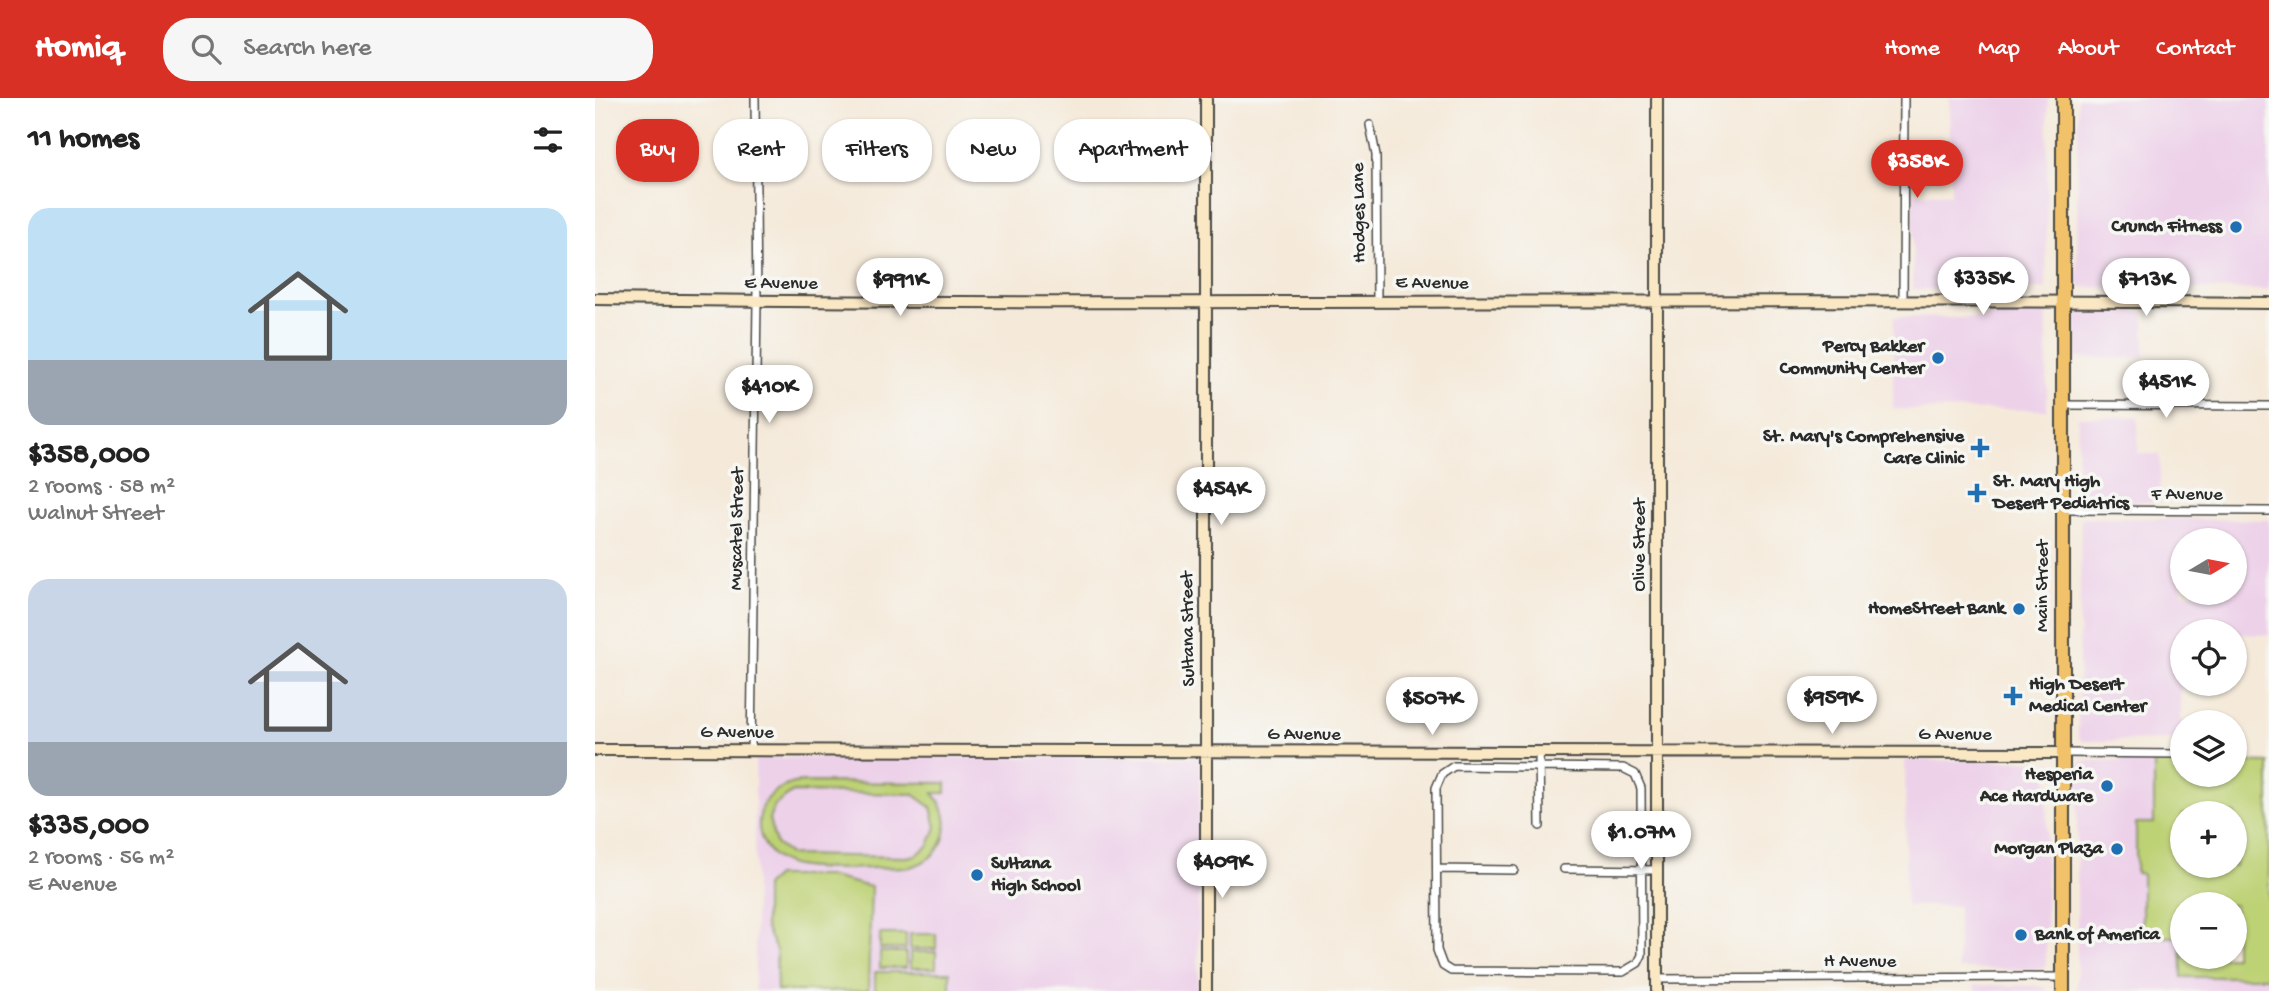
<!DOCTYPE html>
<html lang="en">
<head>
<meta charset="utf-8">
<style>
  body { margin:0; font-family:"Gochi Hand",sans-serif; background:#f6f6f6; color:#222; height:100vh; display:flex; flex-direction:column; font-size:26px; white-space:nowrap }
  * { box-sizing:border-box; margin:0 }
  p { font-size:23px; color:#767676 }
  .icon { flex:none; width:38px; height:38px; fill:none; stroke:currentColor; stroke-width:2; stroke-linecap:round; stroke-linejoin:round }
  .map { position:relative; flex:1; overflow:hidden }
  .panel { display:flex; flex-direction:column; background:#fff; width:595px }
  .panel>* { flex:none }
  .banner { position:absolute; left:21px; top:21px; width:665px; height:63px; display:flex; gap:14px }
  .needle { width:46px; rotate:80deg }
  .buttons { position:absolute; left:1575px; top:430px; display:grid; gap:14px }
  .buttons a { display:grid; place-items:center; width:77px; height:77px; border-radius:50%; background:#fff; box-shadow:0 2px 5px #0004; font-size:35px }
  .price { position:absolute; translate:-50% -60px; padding:0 16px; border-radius:24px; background:#fff; color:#222; font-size:23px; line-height:46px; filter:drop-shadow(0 2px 4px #0008) }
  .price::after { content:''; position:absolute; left:50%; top:42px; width:21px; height:16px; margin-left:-10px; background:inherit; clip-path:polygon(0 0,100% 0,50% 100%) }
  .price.active { background:#d93025; color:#fff }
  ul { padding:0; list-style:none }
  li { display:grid; align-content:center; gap:14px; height:371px; padding:0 28px }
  li span { display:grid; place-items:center; height:217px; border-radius:21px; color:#555 }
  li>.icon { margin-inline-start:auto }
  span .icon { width:126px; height:126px; fill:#fffc; stroke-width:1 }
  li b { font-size:30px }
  h2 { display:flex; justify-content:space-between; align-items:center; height:84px; padding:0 28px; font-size:30px }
  .pill { padding:0 24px; border-radius:28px; background:#fff; box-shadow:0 2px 5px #0004; font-size:24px; line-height:63px }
  .pill.active { background:#d93025; color:#fff }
  header { display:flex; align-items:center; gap:42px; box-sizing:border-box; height:98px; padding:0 35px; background:#d93025; color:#fff }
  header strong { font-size:33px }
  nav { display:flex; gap:38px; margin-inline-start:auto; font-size:24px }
  .search { width:490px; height:63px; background:#f6f6f6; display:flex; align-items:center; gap:18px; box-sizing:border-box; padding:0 24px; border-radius:28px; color:#767676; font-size:26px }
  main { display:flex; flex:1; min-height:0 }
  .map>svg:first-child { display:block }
  .built { fill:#edd1e9; fill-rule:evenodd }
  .green { fill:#bdd175; stroke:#747e50; stroke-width:2; fill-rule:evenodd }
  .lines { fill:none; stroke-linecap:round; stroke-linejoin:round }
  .street-casing { stroke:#494845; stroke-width:10 }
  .secondary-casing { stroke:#494845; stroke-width:14 }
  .primary-casing { stroke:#494845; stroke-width:16 }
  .street { stroke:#fff; stroke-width:7 }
  .secondary { stroke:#fae7c3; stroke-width:10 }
  .primary { stroke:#f2c26a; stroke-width:12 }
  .poi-dot { fill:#1f6fb2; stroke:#f6f6f2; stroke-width:2.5 }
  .labels { text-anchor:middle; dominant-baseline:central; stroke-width:7; stroke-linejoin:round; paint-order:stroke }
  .street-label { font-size:19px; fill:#2b2b2b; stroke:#f6f6f2 }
  .poi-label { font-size:19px; font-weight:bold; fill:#2b2b2b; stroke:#f6f6f2; text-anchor:end }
</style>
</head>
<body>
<header>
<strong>Homiq</strong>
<div class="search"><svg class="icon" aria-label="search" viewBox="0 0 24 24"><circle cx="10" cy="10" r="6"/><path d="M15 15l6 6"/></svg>Search here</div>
<nav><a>Home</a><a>Map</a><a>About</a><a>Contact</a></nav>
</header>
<main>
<section class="panel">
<h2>11 homes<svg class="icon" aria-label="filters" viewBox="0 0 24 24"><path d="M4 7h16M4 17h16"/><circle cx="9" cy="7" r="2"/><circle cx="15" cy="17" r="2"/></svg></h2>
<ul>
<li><span style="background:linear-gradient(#bfe0f5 70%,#9aa5b1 0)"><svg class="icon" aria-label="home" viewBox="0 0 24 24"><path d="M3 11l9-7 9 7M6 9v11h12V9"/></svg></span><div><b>$358,000</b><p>2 rooms · 58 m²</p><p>Walnut Street</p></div></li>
<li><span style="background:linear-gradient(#c9d6e8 75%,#9aa5b1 0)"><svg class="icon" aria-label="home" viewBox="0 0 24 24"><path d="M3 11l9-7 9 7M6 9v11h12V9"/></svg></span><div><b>$335,000</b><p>2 rooms · 56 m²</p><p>E Avenue</p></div></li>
</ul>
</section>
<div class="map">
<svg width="1674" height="893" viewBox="0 0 1674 893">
  <rect width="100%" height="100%" fill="#f6f6f2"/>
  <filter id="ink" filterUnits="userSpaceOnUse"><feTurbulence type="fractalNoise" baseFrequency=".0143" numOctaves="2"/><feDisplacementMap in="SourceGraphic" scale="14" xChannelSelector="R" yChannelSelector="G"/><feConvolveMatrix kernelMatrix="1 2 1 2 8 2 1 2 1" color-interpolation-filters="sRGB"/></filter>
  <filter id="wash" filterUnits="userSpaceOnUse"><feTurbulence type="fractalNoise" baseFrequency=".00686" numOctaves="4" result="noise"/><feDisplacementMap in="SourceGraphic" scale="28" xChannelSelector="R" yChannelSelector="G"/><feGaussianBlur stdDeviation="1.57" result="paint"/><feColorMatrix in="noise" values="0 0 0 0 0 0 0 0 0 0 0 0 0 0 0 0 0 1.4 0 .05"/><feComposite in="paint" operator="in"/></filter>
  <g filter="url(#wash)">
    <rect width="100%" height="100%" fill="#f5eada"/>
    <path class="built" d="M1354,0H1453L1451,191H1318V95L1356,96Z
      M1483,0H1674V192L1485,189L1482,184Z
      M1398,213H1448L1452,216V312L1298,311L1299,219L1389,220Z
      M1487,213L1549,214L1550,260H1481L1482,217Z
      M1483,319H1543V356H1565V404H1493L1482,397Z
      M1486,420L1674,422V537L1587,534L1584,538L1587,642L1487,643L1483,638ZM1587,443H1640V495H1587Z
      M605,659L603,893H160V660Z
      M1310,662L1447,663L1452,669L1451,868L1449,871H1363V808H1311Z
      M1488,663H1559V725H1541L1542,775L1547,776V838L1586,839L1587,879H1674V893H1482V668Z
      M1380,887L1449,888L1453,893H1380Z"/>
    <path class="green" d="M1559,663L1587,664V677H1640V664L1674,665V879H1587L1586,839H1547V776L1541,775V725H1559ZM1587,716H1640V768H1587ZM1587,807H1640V859H1587Z
      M203,684L351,685V695H338C362,723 351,760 315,769C284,769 223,774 196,767C174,761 160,739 165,717C169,697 185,688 203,684ZM198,694L318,696L336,709L341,729L334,747L321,757L311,759L196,757L181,746L174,721L180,707Z
      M181,778H232L276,789L273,893H182L181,852L170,829V788Z
      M285,836H311V851H285Z
      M315,836H341V851H315Z
      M285,854H311V870H285Z
      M315,854H341V870H315Z
      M280,874H355V893H280Z"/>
  </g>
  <g filter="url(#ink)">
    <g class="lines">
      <defs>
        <path id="street" d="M775,27L781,57L782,203
          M1308,204L1309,0
          M1468,307L1674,308
          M1468,412L1674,413
          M156,653L162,203L160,0
          M944,654L945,728
          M1467,655L1587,656
          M859,668L1028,670L1040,676L1046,690L1047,857L1043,865L1028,874L856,873L848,868L842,852L841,690L847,676Z
          M842,771L919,772
          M969,771L1062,772
          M1062,881L1468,879"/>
        <path id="secondary" d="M611,0V893
          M0,201C558,209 1116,199 1674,205
          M0,652L1467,655
          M1062,893V0"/>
        <path id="primary" d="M1468,893V0"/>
      </defs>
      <use href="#street" class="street-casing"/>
      <use href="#secondary" class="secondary-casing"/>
      <use href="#primary" class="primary-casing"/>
      <use href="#street" class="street"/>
      <use href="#secondary" class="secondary"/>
      <use href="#primary" class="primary"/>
    </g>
  </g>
  <g class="poi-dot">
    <circle cx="1641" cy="129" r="7"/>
    <circle cx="1343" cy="260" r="7"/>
    <path d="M1381.5 339.5h7v7h7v7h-7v7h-7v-7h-7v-7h7z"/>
    <path d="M1378.5 384.5h7v7h7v7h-7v7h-7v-7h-7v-7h7z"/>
    <circle cx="1424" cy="511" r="7"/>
    <path d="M1414.5 587.5h7v7h7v7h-7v7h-7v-7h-7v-7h7z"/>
    <circle cx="1512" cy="688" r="7"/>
    <circle cx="1522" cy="751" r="7"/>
    <circle cx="382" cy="777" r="7"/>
    <circle cx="1426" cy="837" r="7"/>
  </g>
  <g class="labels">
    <g class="street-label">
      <text transform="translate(765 115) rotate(-91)">Hodges Lane</text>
      <text x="186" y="186">E Avenue</text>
      <text transform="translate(837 186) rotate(1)">E Avenue</text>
      <text x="1592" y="397">F Avenue</text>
      <text transform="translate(143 431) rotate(-89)">Muscatel Street</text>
      <text transform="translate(1045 447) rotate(-90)">Olive Street</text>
      <text transform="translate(1448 488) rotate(-90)">Main Street</text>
      <text transform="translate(594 531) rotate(-91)">Sultana Street</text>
      <text x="142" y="635">G Avenue</text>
      <text x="709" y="637">G Avenue</text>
      <text x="1360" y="637">G Avenue</text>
      <text x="1265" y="864">H Avenue</text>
    </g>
    <g class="poi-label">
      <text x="1627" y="129">Crunch Fitness</text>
      <text x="1329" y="249">Percy Bakker<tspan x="1329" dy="22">Community Center</tspan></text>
      <text x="1369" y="339">St. Mary's Comprehensive<tspan x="1369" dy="22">Care Clinic</tspan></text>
      <text x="1398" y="384" text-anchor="start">St. Mary High<tspan x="1398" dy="22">Desert Pediatrics</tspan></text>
      <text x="1410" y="511">HomeStreet Bank</text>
      <text x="1434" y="587" text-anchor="start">High Desert<tspan x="1434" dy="22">Medical Center</tspan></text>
      <text x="1498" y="677">Hesperia<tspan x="1498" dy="22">Ace Hardware</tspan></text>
      <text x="1508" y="751">Morgan Plaza</text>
      <text x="396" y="766" text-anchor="start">Sultana<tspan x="396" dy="22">High School</tspan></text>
      <text x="1440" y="837" text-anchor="start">Bank of America</text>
    </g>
  </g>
</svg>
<div class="buttons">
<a><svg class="needle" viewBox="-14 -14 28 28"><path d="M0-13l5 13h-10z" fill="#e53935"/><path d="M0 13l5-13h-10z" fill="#767676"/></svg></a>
<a><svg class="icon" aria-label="locate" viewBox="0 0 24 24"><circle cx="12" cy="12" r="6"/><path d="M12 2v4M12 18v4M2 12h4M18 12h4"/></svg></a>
<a><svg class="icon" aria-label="layers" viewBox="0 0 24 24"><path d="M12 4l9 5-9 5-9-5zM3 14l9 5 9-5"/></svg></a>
<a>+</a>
<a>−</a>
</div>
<b class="price active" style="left:1322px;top:102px">$358K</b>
<b class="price" style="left:1388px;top:219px">$335K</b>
<b class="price" style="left:305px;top:220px">$991K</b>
<b class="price" style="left:1551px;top:220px">$713K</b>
<b class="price" style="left:1571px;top:322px">$451K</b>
<b class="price" style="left:174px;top:327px">$410K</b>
<b class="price" style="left:626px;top:429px">$454K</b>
<b class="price" style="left:1237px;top:638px">$959K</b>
<b class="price" style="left:837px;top:639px">$507K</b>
<b class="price" style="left:1046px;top:773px">$1.07M</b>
<b class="price" style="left:627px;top:802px">$409K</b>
<div class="banner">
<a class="pill active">Buy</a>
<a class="pill">Rent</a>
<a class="pill">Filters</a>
<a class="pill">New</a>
<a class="pill">Apartment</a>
</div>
</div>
</main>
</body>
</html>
